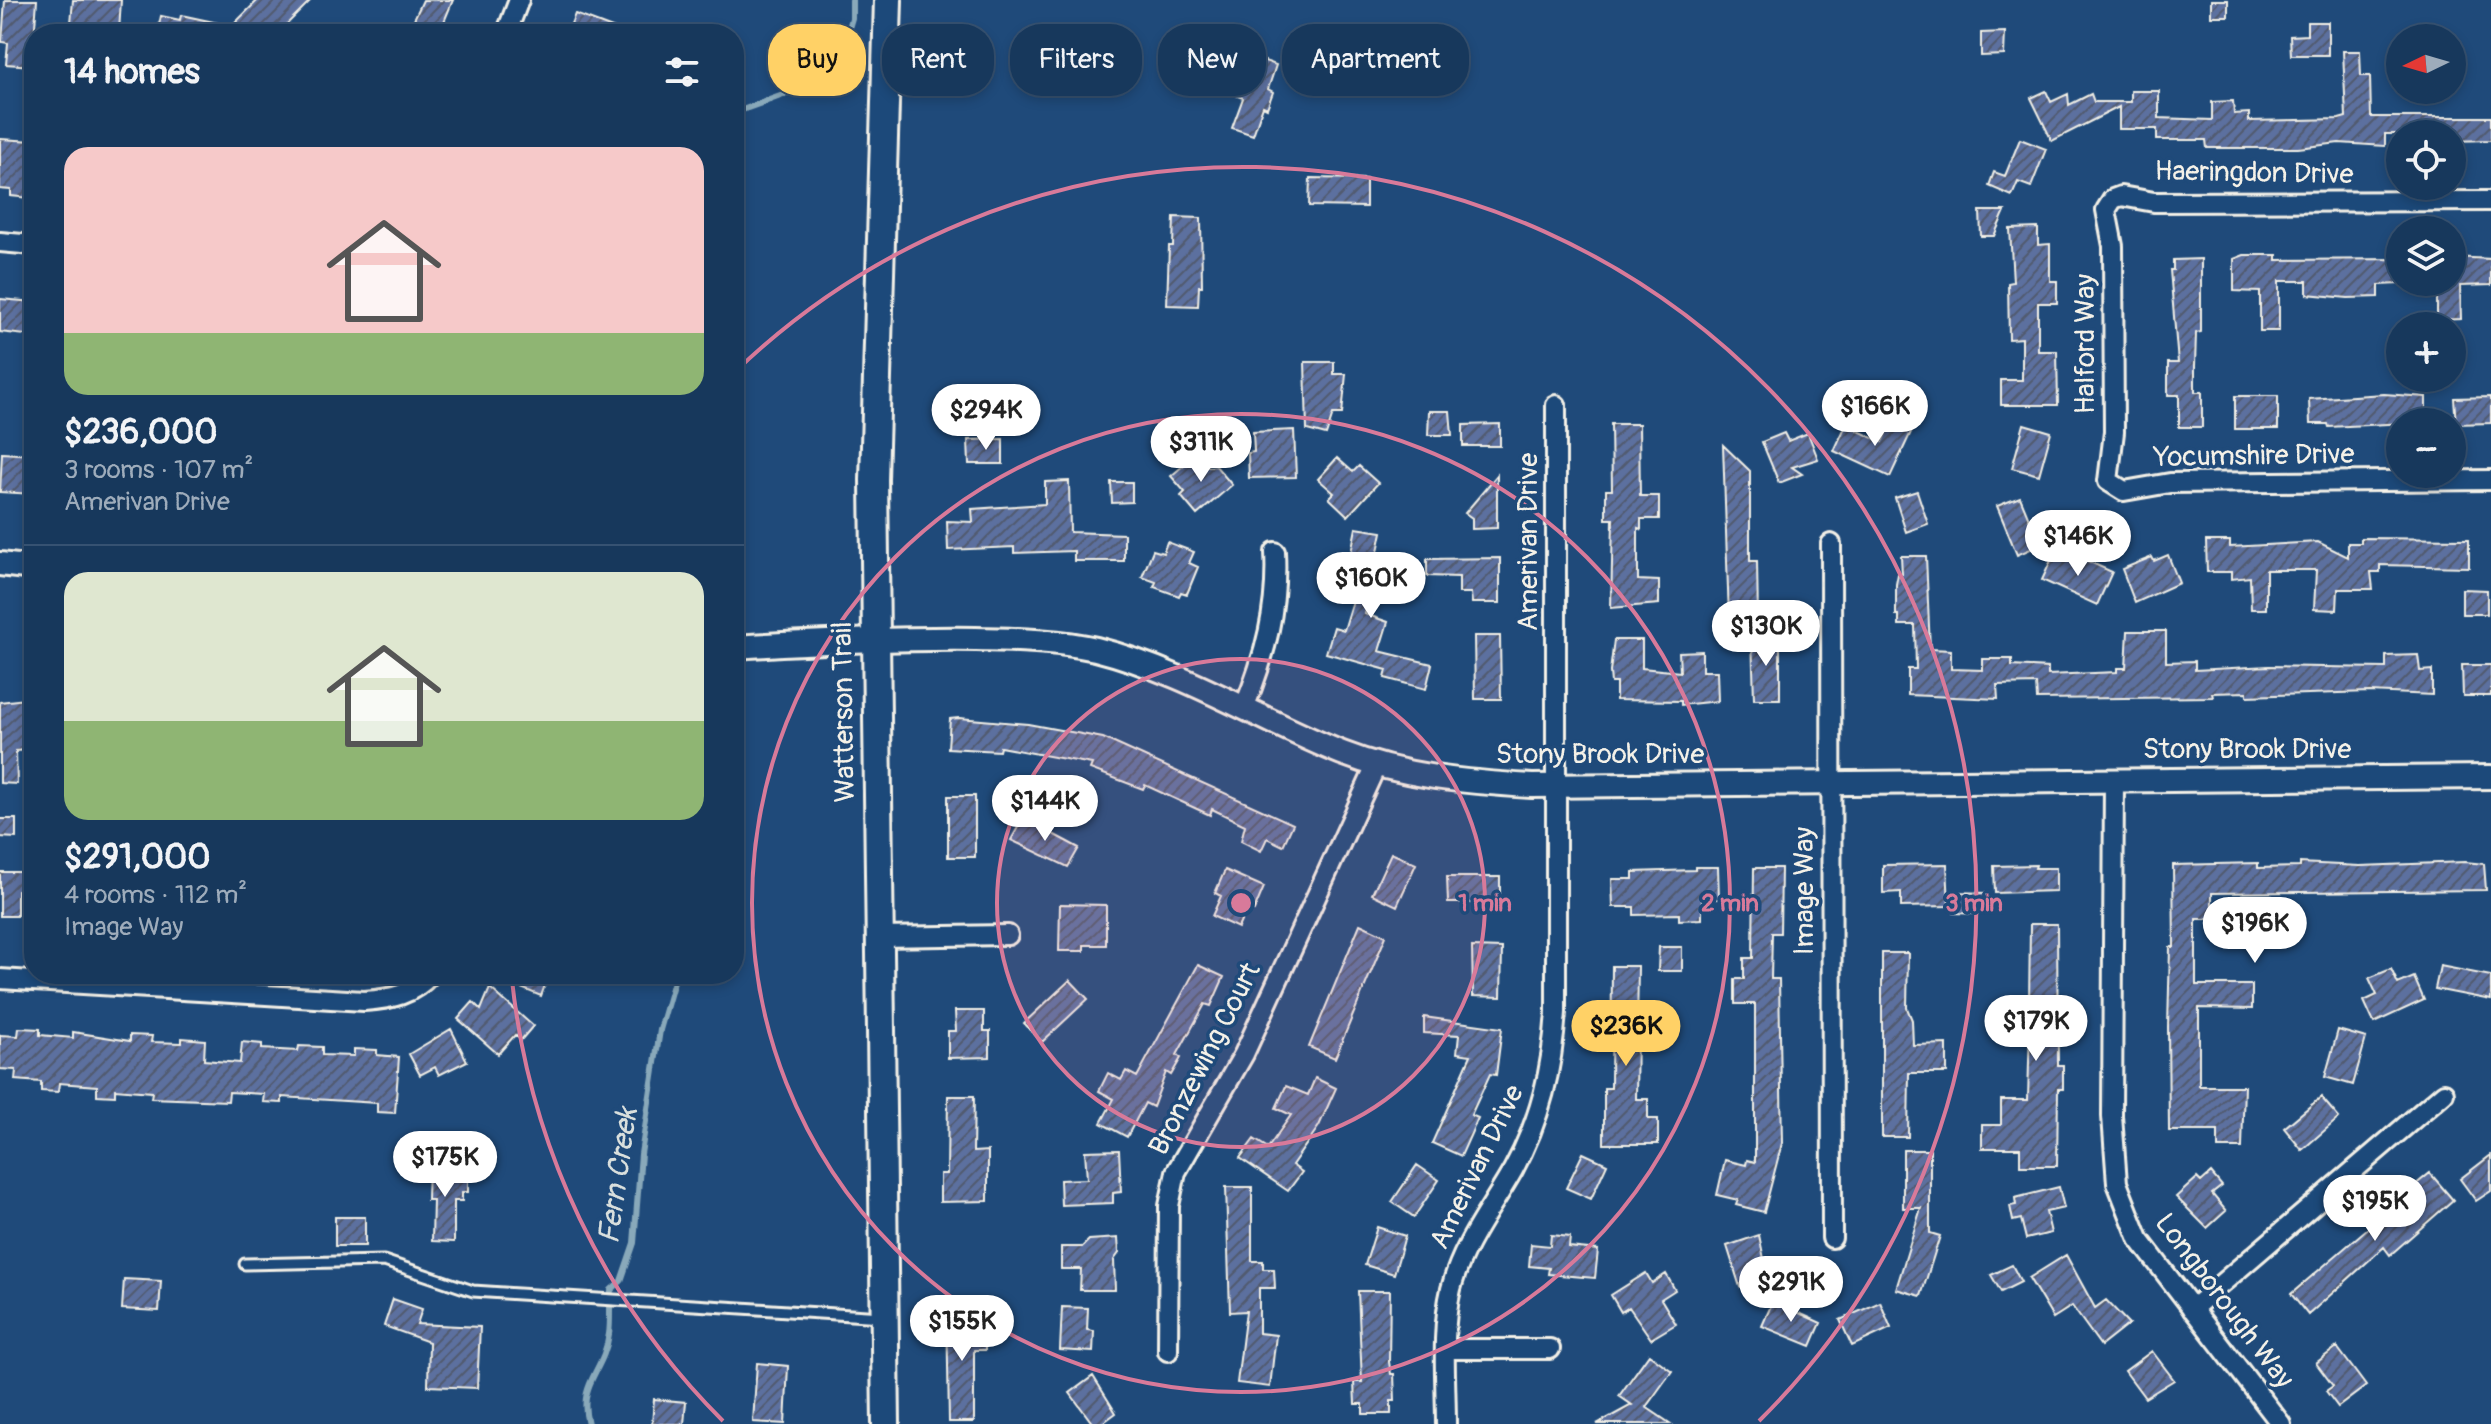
<!DOCTYPE html>
<html lang="en">
<head>
<meta charset="utf-8">
<style>
  body { margin:0; font-family:Pangolin,sans-serif; background:#244365; color:#f1f3f6; height:100vh; display:flex; flex-direction:column; font-size:30px; white-space:nowrap }
  * { box-sizing:border-box; margin:0 }
  p { font-size:26px; color:#9eacbb }
  .icon { flex:none; width:44px; height:44px; fill:none; stroke:currentColor; stroke-width:2; stroke-linecap:round; stroke-linejoin:round }
  .map { position:relative; flex:1; overflow:hidden }
  .side { position:absolute; left:24px; top:24px; width:720px; height:960px; display:flex; flex-direction:column; background:#17385c; border-radius:32px; box-shadow:0 4px 12px #0003,0 0 0 2px #365272 }
  .side>* { flex:none }
  .top-card { position:absolute; left:768px; top:24px; width:760px; height:72px; display:flex; gap:16px }
  .needle { width:52px; rotate:265deg }
  .controls { position:absolute; left:2386px; top:24px; display:grid; gap:16px }
  .controls a { display:grid; place-items:center; width:80px; height:80px; border-radius:50%; background:#17385c; box-shadow:0 4px 12px #0003,0 0 0 2px #365272; font-size:40px }
  .price { position:absolute; translate:-50% -68px; padding:0 18px; border-radius:28px; background:#fff; color:#222; font-size:26px; line-height:52px; filter:drop-shadow(0 2px 4px #0008) }
  .price::after { content:''; position:absolute; left:50%; top:48px; width:24px; height:18px; margin-left:-12px; background:inherit; clip-path:polygon(0 0,100% 0,50% 100%) }
  .price.on { background:#ffd166; color:#111 }
  ul { padding:0; list-style:none }
  li { display:grid; align-content:center; gap:16px; height:424px; padding:0 40px }
  li+li { border-top:2px solid #365272 }
  li span { display:grid; place-items:center; height:248px; border-radius:24px; color:#555 }
  li>.icon { margin-inline-start:auto }
  span .icon { width:144px; height:144px; fill:#fffc; stroke-width:1 }
  li b { font-size:34px }
  h2 { display:flex; justify-content:space-between; align-items:center; height:96px; padding:0 40px; font-size:34px }
  .tag { padding:0 28px; border-radius:32px; background:#17385c; box-shadow:0 4px 12px #0003,0 0 0 2px #365272; font-size:28px; line-height:72px }
  .tag.on { background:#ffd166; color:#111 }
  .map>svg:first-child { display:block }
  .lines { fill:none; stroke-linecap:round; stroke-linejoin:round }
  .stream { stroke:#89a9ba; stroke-width:6 }
  .building { fill:url(#building-hatch); stroke:#f4f1e8; stroke-width:2 }
  .service-casing { stroke:#f4f1e8; stroke-width:15 }
  .minor-casing { stroke:#f4f1e8; stroke-width:24 }
  .tertiary-casing { stroke:#f4f1e8; stroke-width:28 }
  .secondary-casing { stroke:#f4f1e8; stroke-width:32 }
  .service { stroke:#1f4a7a; stroke-width:9 }
  .minor { stroke:#1f4a7a; stroke-width:18 }
  .tertiary { stroke:#1f4a7a; stroke-width:22 }
  .secondary { stroke:#1f4a7a; stroke-width:26 }
  .ring { fill:none; stroke:#d87a9a; stroke-width:4 }
  .labels { text-anchor:middle; dominant-baseline:central; stroke-width:7; stroke-linejoin:round; paint-order:stroke }
  .street-label { font-size:28px; fill:#f4f1e8; stroke:#1f4a7a }
  .water-label { font-size:30px; font-style:italic; fill:#d9dfdd; stroke:#1f4a7a }
  .centre { fill:#d87a9a; stroke:#1f4a7a; stroke-width:4 }
  .ring-label { font-size:24px; text-anchor:middle; font-weight:bold; fill:#d87a9a; stroke:#1f4a7a; stroke-width:7; stroke-linejoin:round; paint-order:stroke }
</style>
</head>
<body>
<div class="map">
<svg width="2491" height="1424" viewBox="0 0 2491 1424">
  <defs>
    <pattern id="building-hatch" width="6" height="6" patternUnits="userSpaceOnUse" patternTransform="scale(2)"><rect width="6" height="6" fill="#5b6f9f"/><path d="M-1 1l2-2M0 6l6-6M5 7l2-2" fill="none" stroke="#515a6e"/></pattern>
  </defs>
  <rect width="100%" height="100%" fill="#1f4a7a"/>
  <filter id="ink" filterUnits="userSpaceOnUse"><feTurbulence type="fractalNoise" baseFrequency=".0125" numOctaves="2"/><feDisplacementMap in="SourceGraphic" scale="16" xChannelSelector="R" yChannelSelector="G"/><feConvolveMatrix kernelMatrix="1 2 1 2 8 2 1 2 1" color-interpolation-filters="sRGB"/></filter>
  <g filter="url(#ink)">
    <g class="lines">
      <path class="stream" d="M734,113L835,76L852,18V0
        M588,1424C577,1383 604,1372 609,1334C611,1320 609,1304 611,1290L621,1281L634,1243L641,1154L660,1030L676,974"/>
    </g>
    <path class="building" d="M5,0H37L32,66L6,64L8,43L2,42Z
      M73,0H121L119,32L98,31L99,26L71,23Z
      M258,0H311L277,34H244L237,27L236,34H157L161,16L180,20L181,15L237,27L234,24Z
      M423,0H453L439,34H407Z
      M2211,0H2228V16H2211Z
      M575,14L623,32V34H567Z
      M2307,22H2328V55H2291L2290,36L2307,35Z
      M2005,32L2004,55L1981,56V33Z
      M2343,51H2360L2361,76H2370L2371,117H2491V140L2452,141V134H2385V146L2339,143L2298,148H2207L2206,140H2157V129H2119V107L2052,141L2031,98L2046,91L2051,102L2068,94L2069,105L2091,94L2094,102H2131V91H2159V118L2212,120V102L2233,101L2234,114L2249,113V121L2339,119L2346,117Z
      M1248,55L1276,65L1268,89L1273,92L1267,108L1263,106L1253,135L1232,128L1243,98L1235,95Z
      M0,139L34,141V192H29V198L11,196V190L0,189Z
      M2020,139L2046,149L2031,187L2018,182L2012,196L1989,186L1994,172L2005,176Z
      M1310,178L1366,179V207L1309,206Z
      M1980,211H2005L1994,236H1981Z
      M1174,217L1201,218L1202,286H1199L1198,306L1167,305L1169,246H1173Z
      M2038,228V245L2050,244V281H2057V303H2038V351H2057L2058,405H2001V380H2022V338L2009,339L2008,283L2013,282L2010,229Z
      M2244,255H2277V260L2400,259V284L2379,285V297L2348,298L2307,294V281H2279V331H2260V292L2234,291V259Z
      M2452,257L2491,259V285L2460,286L2461,319L2437,320V282H2452Z
      M2201,259V332L2196,333L2195,366V392H2202V427H2179V395H2168V363H2178L2170,270H2173V260Z
      M0,299L34,302V336L0,332Z
      M1305,362H1334V374H1346L1342,414H1333L1326,435L1307,430Z
      M2384,394L2426,397V422L2329,427L2328,424H2310L2309,399Z
      M2235,396H2278V429H2235Z
      M2491,397V423L2456,424L2454,398Z
      M1429,411H1450L1452,435H1428Z
      M1892,421L1912,430L1890,477L1834,451L1846,425L1882,442Z
      M1500,424V446H1463V425Z
      M1611,424H1639L1640,496H1659V519H1641V529L1638,528V580L1659,581V604L1611,608L1613,519H1606V490H1612Z
      M2024,424L2051,432L2039,475L2012,468Z
      M1294,430L1296,477L1249,478L1248,453L1254,452L1253,432Z
      M1784,433L1788,441L1808,433L1818,459L1792,467L1802,474L1779,483L1762,442Z
      M1003,439V464H969L968,440Z
      M1723,445L1750,471V561H1757L1758,619H1729Z
      M2,453L34,455V494L0,492Z
      M1197,454L1209,467L1216,466L1232,485L1197,515L1181,496L1185,492L1171,476Z
      M1337,458L1353,472L1359,466L1378,483L1348,516L1329,498L1334,493L1318,479Z
      M1497,475V528L1472,529V518L1465,513Z
      M1069,481L1070,532L1124,534V561H1074V551L1014,553V547L948,550L947,521L973,522L972,509L1045,504V482Z
      M1111,482H1132V502L1112,503Z
      M1917,491L1928,524L1906,532L1895,498Z
      M2020,497L2040,545L2017,555L1997,506Z
      M1356,528L1382,532L1365,614L1388,622L1379,651L1432,664L1426,689L1385,678L1387,670L1326,653L1334,627L1344,630L1356,591L1344,588Z
      M2361,538L2469,539V567L2380,565V572H2371L2373,589H2338L2337,610L2314,609L2316,570H2266V609H2251L2250,577L2231,579V572H2207L2206,541H2230V547L2318,542L2348,557V543H2361Z
      M1167,542L1194,552L1189,563L1198,567L1187,594L1181,592L1179,596L1154,587L1156,582L1142,577L1153,550L1163,553Z
      M2168,555L2179,583L2135,603L2122,569L2152,557L2154,561Z
      M1901,556H1926L1930,649L1951,650V669L1983,670V659H2012V666L2048,668V675L2117,672V668H2126L2128,631H2166V662L2195,661V670L2269,666L2386,668V656L2418,655L2420,671L2432,670V695L2370,692L2247,696V692L2212,693L2213,697L2037,699L2036,684L1997,685L1998,699L1908,695V669H1916L1915,625H1899V615H1896V584L1898,574H1902Z
      M2053,556L2077,563L2079,557L2112,572L2097,605L2042,580Z
      M1500,558V603H1472L1471,593H1459V577L1427,576V559Z
      M2462,589L2487,590V614H2462Z
      M1474,636H1500L1501,699H1475Z
      M1752,637H1780V699H1754Z
      M1614,640H1642V668L1680,672L1679,652L1702,651V671H1717L1718,701L1681,705V701L1616,700V683H1611L1610,672Z
      M2462,665H2491V696H2463Z
      M25,699L27,750L16,751L17,784L0,783V702Z
      M959,718L1028,724L1103,738L1293,824L1283,846L1267,838L1261,851L1241,841L1245,825L1212,809L1210,815L1145,785L1143,789L1090,769L1092,764L1000,747L999,751L948,748L950,719Z
      M948,796H975V857H948Z
      M1023,818L1079,848L1068,867L1011,840Z
      M0,819H16V838L0,837Z
      M1391,853L1416,864L1397,906L1372,894Z
      M2465,862L2484,864L2486,890L2212,893V919H2196V985H2252V1009L2199,1008V1086H2244L2242,1148H2218V1131H2169L2168,1027L2170,947H2174L2173,865L2258,863V868L2300,867V863L2360,866Z
      M1947,864L1949,906L1901,907V892L1883,893V865Z
      M2036,865L2035,868H2056V891L1995,893L1994,866Z
      M1695,867H1718L1719,899H1702V919L1679,920V914L1634,915V907H1613L1612,879H1633V872L1695,870Z
      M1754,868H1781L1780,933H1772L1771,979H1779L1782,1143L1764,1212L1736,1205L1738,1200L1717,1195L1725,1160L1746,1165L1747,1160L1755,1162V1004H1735V979H1744V958H1753Z
      M1225,870L1264,887L1254,911L1247,908L1238,928L1212,916L1221,896L1215,893Z
      M0,872H26V891L17,890V916H0Z
      M1447,877H1500V903H1448Z
      M1954,892L1985,893V914L1954,913Z
      M1060,904L1106,905V945H1084V951H1059Z
      M1360,924L1386,936L1335,1058L1309,1047Z
      M2030,924H2057L2058,1065H2063V1089H2058L2057,1166H2020V1148H1982V1125H2001V1100H2028L2030,1022H2012V1006H2029Z
      M1472,947L1502,948L1501,997L1473,996Z
      M1659,947H1682V971H1658Z
      M1882,953H1908L1907,1008L1912,1020L1913,1045L1947,1044V1073H1909L1908,1137H1882Z
      M1198,965L1224,977L1211,1006L1205,1004L1177,1055L1181,1058L1171,1075L1166,1072L1153,1107L1145,1103L1127,1137L1101,1123L1114,1099L1099,1091L1108,1073L1121,1080L1126,1071L1137,1077Z
      M1612,966H1638L1636,1099H1648V1119H1658V1144H1604V1088H1611Z
      M2440,966L2491,976V1000L2435,989Z
      M2391,969L2398,984L2414,977L2424,1000L2374,1023L2364,1001L2377,995L2369,978Z
      M486,974H549L541,996Z
      M1070,980L1088,999L1042,1042L1024,1023Z
      M490,988L533,1026L521,1040L515,1035L498,1054L458,1019L473,1002L481,1010Z
      M955,1011H984V1031H990V1057L948,1058V1031H956Z
      M1424,1017L1502,1028L1496,1075L1490,1074L1471,1115L1478,1118L1461,1156L1432,1143L1471,1055L1457,1053L1459,1035L1424,1033Z
      M19,1028L40,1029V1035L73,1038V1032L130,1041V1035L152,1036L151,1042L182,1043V1038L205,1040L204,1060L240,1063L242,1042L262,1044V1049L298,1051L299,1046L322,1047V1055L354,1056V1049L377,1050V1055L399,1057L395,1113L377,1112V1103L282,1097V1103L263,1102L264,1094L229,1092L228,1101L151,1098L152,1092L115,1089V1096L97,1095V1086L59,1083L58,1092L41,1091V1082L15,1080L16,1070L0,1069V1035L18,1036Z
      M451,1029L467,1061L439,1075L435,1067L420,1075L409,1054Z
      M2338,1030L2366,1038L2353,1085L2325,1077Z
      M1315,1078L1336,1088L1319,1126L1292,1165L1302,1172L1288,1191L1240,1158L1254,1139L1268,1148L1291,1115L1276,1108L1286,1086L1308,1095Z
      M948,1096H974L973,1152L988,1151V1201L940,1202V1174H947Z
      M2321,1097L2339,1118L2302,1150L2284,1128Z
      M1119,1150L1121,1192L1113,1193V1203L1061,1205L1060,1180L1087,1179L1085,1151Z
      M1903,1150H1930V1233L1940,1236L1921,1296L1896,1289L1921,1208H1903Z
      M1583,1153L1607,1164L1591,1199L1566,1188Z
      M2491,1155V1191L2476,1201L2460,1179Z
      M1417,1165L1439,1180L1414,1217L1392,1202Z
      M428,1166H461V1175H468V1192H462V1201H454V1242L432,1241L433,1200H427Z
      M2211,1173L2222,1186L2212,1194L2226,1211L2207,1228L2176,1197L2197,1178L2201,1182Z
      M2430,1173L2453,1200L2390,1255L2384,1247L2308,1315L2291,1294L2382,1216L2385,1219L2418,1191L2414,1186Z
      M1226,1187H1252V1261H1263V1269H1274L1275,1288H1259V1333L1276,1335L1270,1387L1237,1383L1246,1311L1230,1312Z
      M2059,1187L2064,1208L2046,1212L2051,1233L2026,1239L2021,1219L2013,1221L2010,1206L2016,1205L2015,1198Z
      M335,1217H365V1246H335Z
      M1377,1227L1405,1236L1394,1274L1365,1265Z
      M1551,1235L1570,1237L1569,1247L1598,1250L1595,1278L1548,1274L1549,1268L1529,1266L1531,1244L1550,1246Z
      M1759,1235L1768,1278L1740,1287L1727,1246Z
      M1118,1238L1119,1253L1114,1260L1115,1290H1080L1081,1269H1061V1247H1082L1089,1240Z
      M2066,1255L2095,1308L2106,1300L2129,1324L2101,1346L2072,1306L2053,1318L2029,1278Z
      M2012,1265L2021,1282L2001,1292L1991,1275Z
      M1646,1273L1652,1283L1666,1274L1675,1290L1661,1299L1676,1324L1651,1339L1629,1307L1621,1312L1611,1295Z
      M124,1279L161,1281L159,1311L122,1309Z
      M1358,1291H1390L1389,1362L1391,1374H1394L1395,1401H1391V1414H1363V1404H1355L1354,1382H1362Z
      M393,1299L422,1309L417,1324L480,1327L477,1388L428,1386L429,1342L384,1326Z
      M1773,1301L1821,1323L1811,1346L1762,1326Z
      M1880,1302L1891,1328L1852,1346L1840,1320Z
      M1062,1307L1088,1308L1087,1330L1094,1331L1093,1352L1060,1350Z
      M947,1308H974V1330H985V1350H974V1422H949Z
      M2337,1347L2366,1386L2338,1407L2326,1391L2333,1386L2316,1363Z
      M2152,1351L2174,1380L2145,1398L2125,1371Z
      M1649,1354L1672,1371L1646,1407L1671,1424H1597L1632,1405L1619,1396Z
      M757,1363L788,1366L785,1424L753,1422Z
      M1093,1376L1116,1413L1101,1424H1093L1070,1393Z
      M654,1399L686,1402L684,1424H652Z"/>
    <g class="lines">
      <defs>
        <path id="service" d="M245,1264L384,1261L473,1291L882,1317"/>
        <path id="minor" d="M506,34L519,0
          M2491,201L2154,202L2121,196L2113,199L2106,210L2113,246L2114,432L2108,481L2124,491L2170,483L2491,480
          M0,242L34,245
          M1831,544L1832,1238
          M1244,708C1265,657 1278,608 1275,552
          M2114,780L2112,1116L2117,1183L2139,1239L2281,1424
          M879,937L1008,935
          M0,979L364,1001C392,999 412,995 431,974
          M2192,1309L2444,1093
          M1447,1349H1550
          M1168,1351L1169,1206L1176,1172L1244,1054L1377,764
          M1446,1424C1446,1381 1441,1331 1451,1289C1462,1245 1491,1209 1513,1170C1541,1119 1552,1069 1556,1012V405"/>
        <path id="tertiary" d="M0,564L34,568
          M734,647C815,642 895,638 976,639C1016,640 1057,640 1096,649C1183,671 1260,720 1342,753C1403,777 1466,782 1532,786L2491,777"/>
        <path id="secondary" d="M886,1424L874,480L888,0"/>
      </defs>
      <use href="#service" class="service-casing"/>
      <use href="#minor" class="minor-casing"/>
      <use href="#tertiary" class="tertiary-casing"/>
      <use href="#secondary" class="secondary-casing"/>
      <use href="#service" class="service"/>
      <use href="#minor" class="minor"/>
      <use href="#tertiary" class="tertiary"/>
      <use href="#secondary" class="secondary"/>
    </g>
  </g>
  <circle cx="1241" cy="903" r="244" fill="#d87a9a" fill-opacity=".12"/>
  <g class="ring">
    <circle cx="1241" cy="903" r="244"/>
    <circle cx="1241" cy="903" r="489"/>
    <path d="M723 1421A733 733 0 0 1 512 980M736 371A733 733 0 0 1 1759 1421"/>
  </g>
  <g class="labels">
    <g class="street-label">
      <text transform="translate(2254 173) rotate(1)">Haeringdon Drive</text>
      <text transform="translate(2085 344) rotate(-90)">Halford Way</text>
      <text transform="translate(2254 456) rotate(-1)">Yocumshire Drive</text>
      <text transform="translate(1528 542) rotate(-90)">Amerivan Drive</text>
      <text transform="translate(844 712) rotate(-91)">Watterson Trail</text>
      <text x="2247" y="749">Stony Brook Drive</text>
      <text x="1600" y="754">Stony Brook Drive</text>
      <text transform="translate(1804 891) rotate(-90)">Image Way</text>
      <text transform="translate(1205 1059) rotate(-63)">Bronzewing Court</text>
      <text transform="translate(1477 1167) rotate(-64)">Amerivan Drive</text>
      <text transform="translate(2224 1301) rotate(53)">Longborough Way</text>
    </g>
    <g class="water-label">
      <text transform="translate(618 1176) rotate(-82)">Fern Creek</text>
    </g>
  </g>
  <circle cx="1241" cy="903" r="12" class="centre"/>
  <g class="ring-label">
    <text x="1485" y="911">1 min</text>
    <text x="1730" y="911">2 min</text>
    <text x="1974" y="911">3 min</text>
  </g>
</svg>
<div class="controls">
<a><svg class="needle" viewBox="-14 -14 28 28"><path d="M0-13l5 13h-10z" fill="#e53935"/><path d="M0 13l5-13h-10z" fill="#9eacbb"/></svg></a>
<a><svg class="icon" aria-label="locate" viewBox="0 0 24 24"><circle cx="12" cy="12" r="6"/><path d="M12 2v4M12 18v4M2 12h4M18 12h4"/></svg></a>
<a><svg class="icon" aria-label="layers" viewBox="0 0 24 24"><path d="M12 4l9 5-9 5-9-5zM3 14l9 5 9-5"/></svg></a>
<a>+</a>
<a>−</a>
</div>
<b class="price" style="left:1875px;top:448px">$166K</b>
<b class="price" style="left:986px;top:452px">$294K</b>
<b class="price" style="left:1201px;top:484px">$311K</b>
<b class="price" style="left:2078px;top:578px">$146K</b>
<b class="price" style="left:1371px;top:620px">$160K</b>
<b class="price" style="left:1766px;top:668px">$130K</b>
<b class="price" style="left:1045px;top:843px">$144K</b>
<b class="price" style="left:2255px;top:965px">$196K</b>
<b class="price" style="left:2036px;top:1063px">$179K</b>
<b class="price on" style="left:1626px;top:1068px">$236K</b>
<b class="price" style="left:445px;top:1199px">$175K</b>
<b class="price" style="left:2375px;top:1243px">$195K</b>
<b class="price" style="left:1791px;top:1324px">$291K</b>
<b class="price" style="left:962px;top:1363px">$155K</b>
<div class="top-card">
<a class="tag on">Buy</a>
<a class="tag">Rent</a>
<a class="tag">Filters</a>
<a class="tag">New</a>
<a class="tag">Apartment</a>
</div>
<section class="side">
<h2>14 homes<svg class="icon" aria-label="filters" viewBox="0 0 24 24"><path d="M4 7h16M4 17h16"/><circle cx="9" cy="7" r="2"/><circle cx="15" cy="17" r="2"/></svg></h2>
<ul>
<li><span style="background:linear-gradient(#f6c9c9 75%,#8fb573 0)"><svg class="icon" aria-label="home" viewBox="0 0 24 24"><path d="M3 11l9-7 9 7M6 9v11h12V9"/></svg></span><div><b>$236,000</b><p>3 rooms · 107 m²</p><p>Amerivan Drive</p></div></li>
<li><span style="background:linear-gradient(#dfe7d0 60%,#8fb573 0)"><svg class="icon" aria-label="home" viewBox="0 0 24 24"><path d="M3 11l9-7 9 7M6 9v11h12V9"/></svg></span><div><b>$291,000</b><p>4 rooms · 112 m²</p><p>Image Way</p></div></li>
</ul>
</section>
</div>
</body>
</html>
